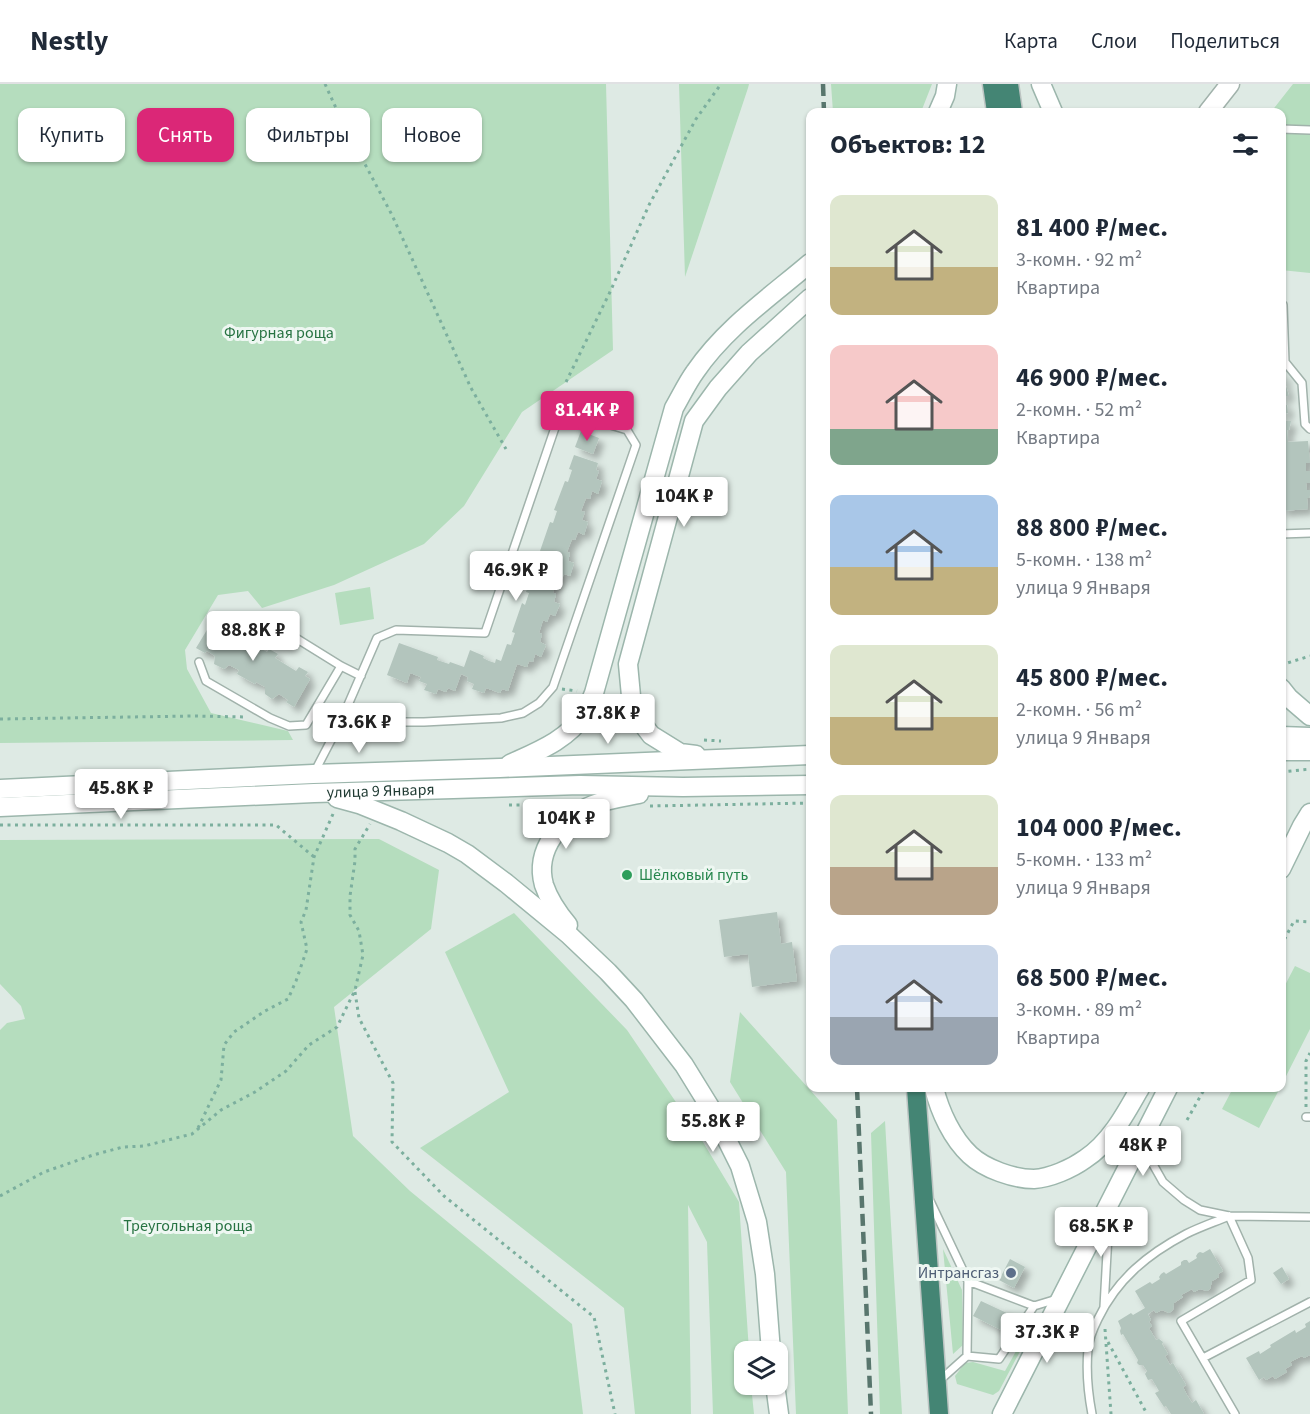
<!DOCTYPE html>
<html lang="ru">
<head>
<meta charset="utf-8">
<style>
  body { margin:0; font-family:"Source Sans 3",sans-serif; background:#f2f2f3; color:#1f2937; height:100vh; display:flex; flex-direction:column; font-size:22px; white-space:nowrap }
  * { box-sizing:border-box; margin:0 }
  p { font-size:20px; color:#747a83 }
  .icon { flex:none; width:33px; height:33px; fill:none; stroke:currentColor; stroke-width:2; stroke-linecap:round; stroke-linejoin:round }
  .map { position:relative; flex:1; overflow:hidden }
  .sheet { position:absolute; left:806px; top:24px; width:480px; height:984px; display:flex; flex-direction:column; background:#fff; border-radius:12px; box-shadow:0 2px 4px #0004 }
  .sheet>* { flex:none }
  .top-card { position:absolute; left:18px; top:24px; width:570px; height:54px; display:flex; gap:12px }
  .tools { position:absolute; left:734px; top:1257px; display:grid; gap:12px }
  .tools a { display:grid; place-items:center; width:54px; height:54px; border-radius:12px; background:#fff; box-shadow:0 2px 4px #0004; font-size:30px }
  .price { position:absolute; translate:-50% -51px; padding:0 14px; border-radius:6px; background:#fff; color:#222; font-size:20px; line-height:39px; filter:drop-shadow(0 2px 3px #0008) }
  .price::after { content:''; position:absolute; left:50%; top:36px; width:18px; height:14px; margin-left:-9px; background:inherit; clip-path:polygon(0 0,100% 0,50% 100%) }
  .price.current { background:#db2777; color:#fff }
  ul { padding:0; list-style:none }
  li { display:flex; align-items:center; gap:18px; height:150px; padding:0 24px }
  li span { display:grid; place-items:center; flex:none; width:168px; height:120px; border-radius:12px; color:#555 }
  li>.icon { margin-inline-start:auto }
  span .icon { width:72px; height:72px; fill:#fffc; stroke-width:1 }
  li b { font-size:26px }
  h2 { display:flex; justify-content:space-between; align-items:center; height:72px; padding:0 24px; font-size:26px }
  .pill { padding:0 21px; border-radius:12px; background:#fff; box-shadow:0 2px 4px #0004; font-size:21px; line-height:54px }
  .pill.current { background:#db2777; color:#fff }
  header { display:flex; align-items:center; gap:36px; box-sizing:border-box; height:84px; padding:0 30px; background:#fff; border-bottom:2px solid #e0e1e3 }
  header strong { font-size:28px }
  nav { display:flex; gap:33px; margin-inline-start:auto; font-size:21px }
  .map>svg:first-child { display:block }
  .green { fill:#b5ddbe }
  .building { fill:#b3c5bd; filter:url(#shadow) }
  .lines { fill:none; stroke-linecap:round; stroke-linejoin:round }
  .service-casing { stroke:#a1b2ab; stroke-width:10 }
  .tertiary-casing { stroke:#a1b2ab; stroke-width:21 }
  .secondary-casing { stroke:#9cb6ac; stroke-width:21 }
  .trunk-casing { stroke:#bcc4c2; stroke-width:21 }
  .path { stroke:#7caf9e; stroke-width:3; stroke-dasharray:3 4.5; stroke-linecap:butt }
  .service { stroke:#fff; stroke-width:7 }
  .tertiary { stroke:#fff; stroke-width:18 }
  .secondary { stroke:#fff; stroke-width:18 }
  .trunk { stroke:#448574; stroke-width:18 }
  .rail { stroke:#58766d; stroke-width:4.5; stroke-dasharray:12 6; stroke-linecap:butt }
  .leisure-dot { fill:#2e9e5b; stroke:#eef7f2; stroke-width:2 }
  .service-dot { fill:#5c6f8a; stroke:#eef7f2; stroke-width:2 }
  .labels { text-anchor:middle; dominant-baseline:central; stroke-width:6; stroke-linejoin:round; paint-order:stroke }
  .park-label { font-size:16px; fill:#277342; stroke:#eef7f2 }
  .street-label { font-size:16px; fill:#1f3a32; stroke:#eef7f2 }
  .leisure-label { font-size:16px; fill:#27864d; stroke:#eef7f2; text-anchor:start }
  .service-label { font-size:16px; fill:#4e5e75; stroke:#eef7f2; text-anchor:end }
</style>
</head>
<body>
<header>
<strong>Nestly</strong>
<nav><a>Карта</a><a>Слои</a><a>Поделиться</a></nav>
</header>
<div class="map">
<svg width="1310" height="1330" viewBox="0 0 1310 1330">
  <defs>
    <filter id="shadow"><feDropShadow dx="5.5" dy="5.5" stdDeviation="3" flood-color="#0004"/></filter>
  </defs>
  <rect width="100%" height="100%" fill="#deeae4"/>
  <path class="green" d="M0,0H606L613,266L522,328L464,422L424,460L334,501L262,524L248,507L218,511L185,566L187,585L211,629L288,647L293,656L0,659Z
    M679,0H749L748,4L685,193Z
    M831,0H932L921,28H833Z
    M1293,0H1310V189L1281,186V28H1271Z
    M370,503L374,535L340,541L335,509Z
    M379,755L439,786L431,845L334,923L353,1052L410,1107L572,1240L583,1330H0V946L7,939L25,935L21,922L0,900V756Z
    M514,829L627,946L703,1058L739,1118L749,1267L744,1268V1300L751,1301L754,1330H713L707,1158L688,1121L691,1330H635L624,1224L420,1064L509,1008L445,868Z
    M1295,882L1310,889V945L1281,1002V909Z
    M740,928L837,1036L848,1330H796L786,1088L730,998Z
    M1233,1004H1280L1259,1044L1222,1025Z
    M885,1037L902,1330H880L871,1049Z
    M943,1165L962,1206L963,1261L953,1270Z
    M1032,1238L1035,1239L999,1307L993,1311L957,1300L955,1292L965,1279L973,1278L1005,1287Z"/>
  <path class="building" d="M1285,289V299L1289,312H1284V321H1287L1288,329L1284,330V337H1291L1289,346H1287L1288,358L1308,357L1310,379H1306V387H1310V399H1306L1307,406H1310V411L1309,414H1307L1308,425L1281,427V290Z
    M581,347L599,354L593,370L575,363Z
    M574,371L598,379L596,386L599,387L596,395L602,397L598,410L592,407L590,415L586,414L581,427L585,428L582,436L588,438L584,451L578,448L575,456L572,455L567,468L570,469L568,477L574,479L570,492L564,490L561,497L557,496L553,509L556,510L554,518L560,520L555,532L550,530L547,538L543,536L539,549L542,550L540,558L546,561L541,573L535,570L533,578L529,577L527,583L517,580L508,607L502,605L500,609L486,604L484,609L472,605L474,600L467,597L468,593L461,590L455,607L448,604L446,608L438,605L436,610L424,606L427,600L419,597L421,593L410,589L407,599L387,591L399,559L438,573L437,576L449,580L450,578L464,583L470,566L484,572L483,574L489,577L495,579L496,575L501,577L507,560L511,561L515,549L512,548L522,519L525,521L529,509L526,508L536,479L539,480L543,468L540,467L550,438L553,439L557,427L554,426L565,397L568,398L572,386L569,385Z
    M221,535L231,541L229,545L249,557L251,553L261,559L258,563L267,568L269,565L278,570L275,574L296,587L299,583L308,588L305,592L310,595L294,623L286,618L288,616L279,610L272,615L265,610V603L256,598L255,600L237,590L239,586L229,581L224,585L214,580L215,572L207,567L205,569L196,564L213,536L219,540Z
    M777,828L781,860L792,858L797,897L752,903L748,870L724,873L719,836Z
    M1210,1165L1223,1187L1218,1190L1219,1193L1212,1197L1210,1205L1207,1207L1200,1205L1194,1208L1192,1205L1181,1211L1183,1213L1174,1219L1173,1226L1169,1229L1162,1226L1156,1229L1154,1226L1148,1230L1151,1236L1149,1238L1152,1242L1149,1244L1156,1256L1159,1255L1163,1258L1162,1260L1168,1270L1165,1272L1170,1281L1173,1279L1186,1301L1183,1303L1187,1311L1192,1319L1196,1316L1204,1330H1171L1166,1322L1164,1323L1155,1309L1159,1307L1152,1295L1148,1296L1145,1290L1147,1287L1143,1281H1139L1137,1279L1138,1276L1123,1250L1121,1251L1120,1247L1121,1244L1118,1237L1131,1229L1133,1231L1145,1224L1135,1207L1150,1198L1152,1200L1160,1195L1159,1193L1161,1190L1164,1188L1166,1190L1181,1181V1178L1184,1176H1187L1189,1179L1197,1174L1196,1172L1198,1169L1200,1168L1203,1169Z
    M1010,1175L1025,1183L1014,1204L999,1196Z
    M1282,1183L1289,1195L1281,1200L1273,1189Z
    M981,1217L1011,1231L1003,1247L973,1232Z
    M1310,1237V1271L1304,1274L1302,1272L1290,1278L1292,1281L1285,1285L1287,1288L1275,1295L1273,1292L1266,1296L1264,1293L1259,1296L1246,1274L1259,1267L1260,1270L1271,1263L1270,1261L1295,1246L1296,1249L1306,1243L1305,1240Z"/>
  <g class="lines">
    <defs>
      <path id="service" d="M1281,45L1310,46
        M1283,221L1285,278L1302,299L1305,340L1310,345
        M1281,450L1310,449
        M262,533L341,582L361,592
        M199,578L206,597L270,634L289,642L306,641L341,582
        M314,689L341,637L377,554L396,546L485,549L561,326L627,346L636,361L553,603L539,619L523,629L501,634L424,638H377
        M1306,1033H1310
        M1145,1057L1150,1075L1163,1098L1184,1116L1200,1126L1229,1132L1310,1133
        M930,1117L968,1197L967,1272L999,1275L1034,1222L968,1197
        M1229,1132L1248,1174L1251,1196L1181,1237L1235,1330
        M1034,1222L1057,1215
        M1104,1223L1109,1133
        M1203,1274L1310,1218
        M939,1297L967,1272
        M1092,1330C1088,1309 1086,1287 1088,1265C1089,1254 1093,1245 1098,1235C1117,1195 1148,1170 1186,1150C1200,1143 1215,1138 1229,1132"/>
      <path id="tertiary" d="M1208,28L1230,0"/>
      <g id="secondary">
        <path d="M1041,0L1053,28"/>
        <path d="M938,28L945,12L947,0"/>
        <path d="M1281,604L1289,614L1310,632"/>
        <path d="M1281,652L1310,653"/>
        <path d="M1281,667H1310"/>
        <path d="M696,671L680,669L651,651L636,631L631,612L628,580L694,337L718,304L749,269L810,214"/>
        <path d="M510,680C536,668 568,656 584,630C588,624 591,616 594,609L674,324C681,312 687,299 695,288C725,244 770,213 810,179"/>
        <path d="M0,705L313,690L500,684L810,671"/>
        <path d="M337,714L359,720L401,737L448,759L467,770L506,799L568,850L608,888L634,916L684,981L713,1028L740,1082L757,1138L765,1190L771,1268"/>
        <path id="s1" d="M0,723L314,709L453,705L580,701L683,703L810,701"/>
        <path d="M1281,785L1302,742L1310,729"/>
        <path d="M568,841C558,829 549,816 544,801C534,765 562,733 593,721C608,715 624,713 639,710"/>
        <path d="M934,1004C940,1028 952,1054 970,1071C985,1085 1014,1095 1034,1095C1050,1094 1071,1085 1085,1075C1110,1059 1126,1029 1140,1004"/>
        <path d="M775,1300L779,1330"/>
        <path d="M1002,1330L1168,1004"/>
      </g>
      <path id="trunk" d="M992,0L996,28
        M1009,0L1013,28
        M916,1004L939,1330"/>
    </defs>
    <use href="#service" class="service-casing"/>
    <use href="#tertiary" class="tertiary-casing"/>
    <use href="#secondary" class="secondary-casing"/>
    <use href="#trunk" class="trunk-casing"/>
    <path class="path" d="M325,0L341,35L392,131L471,304L506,365
      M566,298L610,208L649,121L696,35L721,0
      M1281,581L1310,572
      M562,605L577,607
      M0,635L194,632L247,633
      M352,637L366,638
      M704,656L721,657
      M1281,688L1310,685
      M509,721H559
      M650,722L810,719
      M0,741H276L314,773
      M1281,862L1294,837L1310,838
      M355,908L359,934L393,999L392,1058L444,1112L594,1233L615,1330
      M1306,1023V977L1310,969
      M1187,1036L1205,1004
      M198,1044L221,996L224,961L234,948L265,927L288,915L296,897L307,865L301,838L306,826L314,773L333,730
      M0,1112L44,1088L93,1071L123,1063L144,1062L192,1050L221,1026L255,1008L286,987L309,961L337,943L355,906L363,871L359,847L350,831V812L355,777V765L370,740
      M1105,1245L1111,1330
      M1108,1258L1147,1330"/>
    <use href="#service" class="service"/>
    <use href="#tertiary" class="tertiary"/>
    <use href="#secondary" class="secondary"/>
    <use href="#trunk" class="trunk"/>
    <path class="rail" d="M823,0L824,28
      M857,1004L871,1330"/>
  </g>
  <circle class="leisure-dot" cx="627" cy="791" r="6"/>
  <circle class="service-dot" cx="1011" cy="1189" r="6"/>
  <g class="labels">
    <g class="park-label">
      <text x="279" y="249">Фигурная роща</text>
      <text x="188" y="1142">Треугольная роща</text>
    </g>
    <g class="street-label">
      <text stroke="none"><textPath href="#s1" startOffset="381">улица 9 Января</textPath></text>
    </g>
    <g class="leisure-label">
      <text x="639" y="791">Шёлковый путь</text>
    </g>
    <g class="service-label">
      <text x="999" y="1189">Интрансгаз</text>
    </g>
  </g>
</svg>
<div class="tools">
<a><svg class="icon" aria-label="layers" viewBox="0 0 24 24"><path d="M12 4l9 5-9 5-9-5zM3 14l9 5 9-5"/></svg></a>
</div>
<b class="price current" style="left:587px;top:358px">81.4K ₽</b>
<b class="price" style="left:684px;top:444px">104K ₽</b>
<b class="price" style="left:516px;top:518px">46.9K ₽</b>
<b class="price" style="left:253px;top:578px">88.8K ₽</b>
<b class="price" style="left:608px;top:661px">37.8K ₽</b>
<b class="price" style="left:359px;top:670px">73.6K ₽</b>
<b class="price" style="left:121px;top:736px">45.8K ₽</b>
<b class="price" style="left:566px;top:766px">104K ₽</b>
<b class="price" style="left:713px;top:1069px">55.8K ₽</b>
<b class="price" style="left:1143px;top:1093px">48K ₽</b>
<b class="price" style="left:1101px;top:1174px">68.5K ₽</b>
<b class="price" style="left:1047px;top:1280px">37.3K ₽</b>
<div class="top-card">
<a class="pill">Купить</a>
<a class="pill current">Снять</a>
<a class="pill">Фильтры</a>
<a class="pill">Новое</a>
</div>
<section class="sheet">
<h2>Объектов: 12<svg class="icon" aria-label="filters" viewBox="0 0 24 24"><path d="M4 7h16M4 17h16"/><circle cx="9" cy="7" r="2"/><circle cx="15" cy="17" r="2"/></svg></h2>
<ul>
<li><span style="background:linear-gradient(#dfe7d0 60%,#c2b280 0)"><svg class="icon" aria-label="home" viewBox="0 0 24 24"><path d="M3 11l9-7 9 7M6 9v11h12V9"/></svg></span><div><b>81 400 ₽/мес.</b><p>3-комн. · 92 m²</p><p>Квартира</p></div></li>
<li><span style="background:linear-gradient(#f6c9c9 70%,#7fa58c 0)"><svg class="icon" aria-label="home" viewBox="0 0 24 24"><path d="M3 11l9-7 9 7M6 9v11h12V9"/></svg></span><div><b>46 900 ₽/мес.</b><p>2-комн. · 52 m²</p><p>Квартира</p></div></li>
<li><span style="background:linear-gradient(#a9c7e8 60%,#c2b280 0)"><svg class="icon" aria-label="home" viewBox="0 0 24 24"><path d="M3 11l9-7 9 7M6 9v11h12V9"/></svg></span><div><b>88 800 ₽/мес.</b><p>5-комн. · 138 m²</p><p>улица 9 Января</p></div></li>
<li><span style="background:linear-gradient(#dfe7d0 60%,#c2b280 0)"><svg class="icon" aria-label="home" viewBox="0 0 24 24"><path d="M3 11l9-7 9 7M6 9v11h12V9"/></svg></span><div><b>45 800 ₽/мес.</b><p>2-комн. · 56 m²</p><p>улица 9 Января</p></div></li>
<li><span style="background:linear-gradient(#dfe7d0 60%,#b9a48a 0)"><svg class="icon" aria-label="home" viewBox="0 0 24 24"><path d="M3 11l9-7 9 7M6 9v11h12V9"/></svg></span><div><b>104 000 ₽/мес.</b><p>5-комн. · 133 m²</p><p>улица 9 Января</p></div></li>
<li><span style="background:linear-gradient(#c9d6e8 60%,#9aa5b1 0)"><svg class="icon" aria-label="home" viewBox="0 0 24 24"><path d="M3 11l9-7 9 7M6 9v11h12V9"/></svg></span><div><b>68 500 ₽/мес.</b><p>3-комн. · 89 m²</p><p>Квартира</p></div></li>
</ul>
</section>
</div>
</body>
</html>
